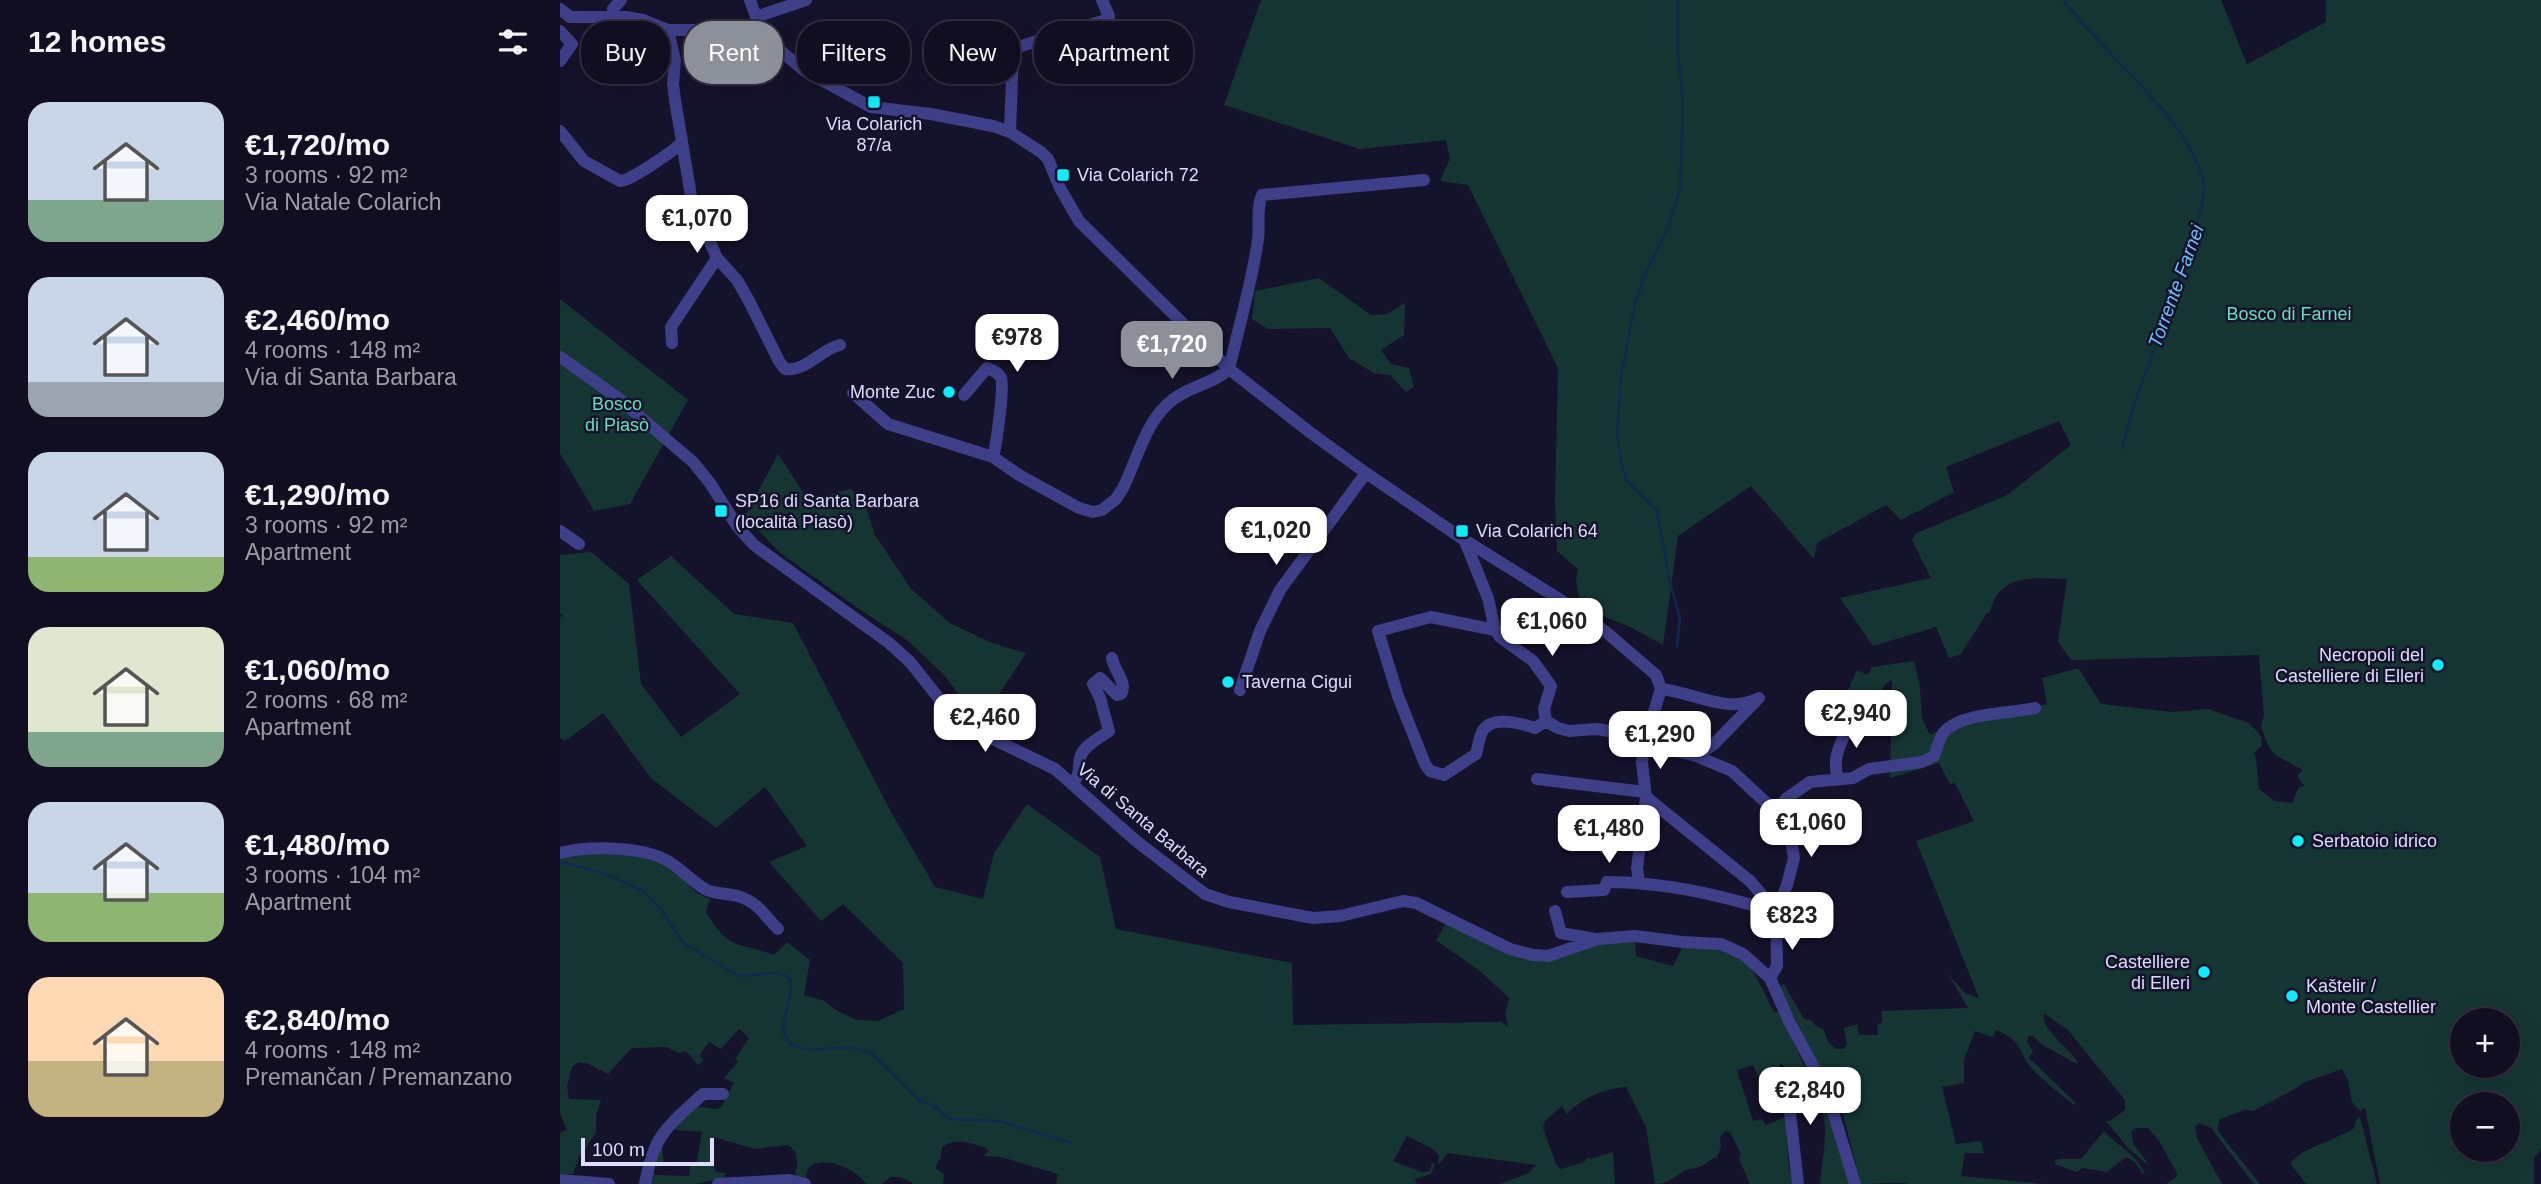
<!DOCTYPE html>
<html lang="en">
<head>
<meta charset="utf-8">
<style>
  body { margin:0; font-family:Helvetica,sans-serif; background:#191729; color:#f1f3f6; height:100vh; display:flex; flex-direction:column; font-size:26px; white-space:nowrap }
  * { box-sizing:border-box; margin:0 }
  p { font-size:23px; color:#9c9ca5 }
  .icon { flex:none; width:38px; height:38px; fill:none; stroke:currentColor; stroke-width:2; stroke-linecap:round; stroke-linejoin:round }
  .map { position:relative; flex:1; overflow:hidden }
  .side { display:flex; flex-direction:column; background:#100e20; width:560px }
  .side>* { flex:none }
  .guide { position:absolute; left:21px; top:21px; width:665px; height:63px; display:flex; gap:14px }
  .tools { position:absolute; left:1890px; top:1008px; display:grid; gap:14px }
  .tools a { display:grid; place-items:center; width:70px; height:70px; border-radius:50%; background:#100e20; box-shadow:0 7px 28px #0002,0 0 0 2px #302e3e; font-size:35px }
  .scale { position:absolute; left:21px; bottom:18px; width:133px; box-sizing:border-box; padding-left:7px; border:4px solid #dfddfe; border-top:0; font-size:19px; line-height:24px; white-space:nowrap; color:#dfddfe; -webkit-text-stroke:5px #15122b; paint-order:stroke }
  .price { position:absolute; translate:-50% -60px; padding:0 16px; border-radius:14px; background:#fff; color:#222; font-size:23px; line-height:46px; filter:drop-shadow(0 2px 4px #0008) }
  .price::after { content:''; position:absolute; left:50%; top:42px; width:21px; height:16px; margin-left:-10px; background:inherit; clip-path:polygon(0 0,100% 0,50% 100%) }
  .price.on { background:#8c9099; color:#fff }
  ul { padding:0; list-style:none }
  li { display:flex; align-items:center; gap:21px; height:175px; padding:0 28px }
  li span { display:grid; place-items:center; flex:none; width:196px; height:140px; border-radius:21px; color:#555 }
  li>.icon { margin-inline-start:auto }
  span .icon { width:84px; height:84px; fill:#fffc; stroke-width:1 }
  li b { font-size:30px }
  h2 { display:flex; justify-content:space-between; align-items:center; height:84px; padding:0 28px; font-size:30px }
  .pill { padding:0 24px; border-radius:28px; background:#100e20; box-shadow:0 7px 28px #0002,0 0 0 2px #302e3e; font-size:24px; line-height:63px }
  .pill.on { background:#8c9099; color:#fff }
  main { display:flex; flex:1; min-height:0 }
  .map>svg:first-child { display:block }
  .green { fill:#153533; fill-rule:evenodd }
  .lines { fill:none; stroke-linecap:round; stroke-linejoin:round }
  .stream { stroke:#0f294e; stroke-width:2.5 }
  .minor { stroke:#3e3f89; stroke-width:12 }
  .poi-dot { fill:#0eedfa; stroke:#15122b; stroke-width:2.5 }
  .labels { text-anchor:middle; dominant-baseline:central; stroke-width:5; stroke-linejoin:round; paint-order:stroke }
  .poi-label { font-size:18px; fill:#dfddfe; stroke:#15122b; text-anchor:start }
  .park-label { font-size:18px; fill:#69dfbb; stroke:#15122b }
  .street-label { font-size:18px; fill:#dfddfe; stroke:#15122b }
  .water-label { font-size:19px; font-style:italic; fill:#6ec1fc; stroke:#15122b }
</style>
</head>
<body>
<main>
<section class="side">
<h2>12 homes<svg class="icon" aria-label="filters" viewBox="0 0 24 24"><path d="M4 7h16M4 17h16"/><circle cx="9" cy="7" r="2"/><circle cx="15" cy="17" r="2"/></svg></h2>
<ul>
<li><span style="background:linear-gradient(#c9d6e8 70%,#7fa58c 0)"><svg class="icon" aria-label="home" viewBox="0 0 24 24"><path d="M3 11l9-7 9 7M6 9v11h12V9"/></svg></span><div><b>€1,720/mo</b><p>3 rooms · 92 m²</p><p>Via Natale Colarich</p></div></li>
<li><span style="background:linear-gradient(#c9d6e8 75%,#9aa5b1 0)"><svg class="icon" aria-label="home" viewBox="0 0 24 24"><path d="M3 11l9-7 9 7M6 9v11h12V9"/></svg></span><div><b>€2,460/mo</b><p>4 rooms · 148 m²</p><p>Via di Santa Barbara</p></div></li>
<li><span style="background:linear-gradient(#c9d6e8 75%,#8fb573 0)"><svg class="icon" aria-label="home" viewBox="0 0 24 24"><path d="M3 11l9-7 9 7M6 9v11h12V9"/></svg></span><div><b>€1,290/mo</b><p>3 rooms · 92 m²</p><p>Apartment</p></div></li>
<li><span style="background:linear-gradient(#dfe7d0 75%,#7fa58c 0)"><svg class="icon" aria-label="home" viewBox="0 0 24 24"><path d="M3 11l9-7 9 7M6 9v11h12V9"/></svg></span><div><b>€1,060/mo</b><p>2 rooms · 68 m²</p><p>Apartment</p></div></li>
<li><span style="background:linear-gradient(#c9d6e8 65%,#8fb573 0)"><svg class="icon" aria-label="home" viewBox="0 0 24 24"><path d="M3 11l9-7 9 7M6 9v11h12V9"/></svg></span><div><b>€1,480/mo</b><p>3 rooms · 104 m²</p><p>Apartment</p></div></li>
<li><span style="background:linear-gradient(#ffd9b3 60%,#c2b280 0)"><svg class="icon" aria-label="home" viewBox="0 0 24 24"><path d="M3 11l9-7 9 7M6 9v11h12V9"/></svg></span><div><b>€2,840/mo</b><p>4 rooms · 148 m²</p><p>Premančan / Premanzano</p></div></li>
</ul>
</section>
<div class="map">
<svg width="1981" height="1184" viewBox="0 0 1981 1184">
  <rect width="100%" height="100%" fill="#15122b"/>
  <path class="green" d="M701,0H1661L1687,64L1766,22V0H1981V1150L1974,1158V1184H1820L1805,1108L1800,1111C1790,1102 1791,1097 1789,1085C1789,1080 1784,1074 1782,1069L1745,1082L1735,1089L1693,1111L1685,1110L1660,1119L1657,1128L1661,1135L1700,1184H1694L1651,1128L1639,1123L1635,1127L1637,1138L1662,1184H1606L1616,1177L1617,1173L1599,1141L1588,1128H1576L1571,1132L1574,1145L1587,1162V1164L1568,1148L1546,1121H1550L1565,1110V1100L1507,1029L1500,1025L1484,1013C1480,1030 1510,1048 1518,1062L1517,1064L1481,1044L1473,1036H1469L1467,1041L1473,1051L1469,1058L1516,1103L1514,1105C1501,1095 1488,1084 1476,1073C1458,1056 1465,1041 1436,1030L1433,1037L1415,1031L1404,1060V1083L1382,1087L1396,1144L1421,1141L1424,1153H1405L1401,1176L1483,1184H1350C1334,1181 1317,1184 1301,1184L1283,1115L1219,987L1224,984L1244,1019L1251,1020L1256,1026L1263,1029L1269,1043L1276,1049H1283L1287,1044L1284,1028L1297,1024L1299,1035H1318L1317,1024L1322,1023V1011L1408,1008L1388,974L1405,993L1419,998L1356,841L1414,821L1395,783L1390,784L1379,763L1330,778L1332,680L1325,684L1307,724L1278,711L1297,670L1308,675L1312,667L1354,661L1360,687L1362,718L1370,735L1398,720L1487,704L1482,678L1518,668L1541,704L1612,712L1648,709L1689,723L1701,736L1702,746L1694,753L1696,759L1699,789L1715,801L1732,803L1739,787L1745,786L1737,776L1743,770L1715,755L1709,747L1701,727L1704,715L1699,655L1511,660L1498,642L1507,579C1474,578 1439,573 1430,612L1427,613L1401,654L1389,658L1376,627L1313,646L1280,598L1371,578L1352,540L1355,534L1447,495L1511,445L1499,421L1386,467L1394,492L1341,520L1326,505L1257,543L1254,559L1191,486L1118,536L1103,645L1070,627L1033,612L1019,600L1016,580L1018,569L997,551L995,501L998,368L908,185L880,181L890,159L886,140L800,149L664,105ZM1902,1020H1948V1066H1902ZM1902,1104H1948V1150H1902Z
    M759,278L811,315L827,314L845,303L844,335L821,350L831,364L849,368L854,387L846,392L830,375L814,373L789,358L770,328L708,329L692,319L695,291Z
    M0,299L128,400L70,504L34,511L0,453Z
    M218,454L248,500L290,489L303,497L315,535L351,589L390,623L432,643L466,653L419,725L386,677L347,640L299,609L220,553L185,516Z
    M31,552L69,584L81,684L121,737L180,694L77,580L111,556L174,614L233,623L331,812L375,887L423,899L434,853L467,804L540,857L556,929L732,963L733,1025L941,1022L949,1027L945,1015L949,998L921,972L876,940L887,921L977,959L1038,944L1075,941L1076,956L1113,966L1123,946L1165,949L1190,965L1214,1012H1220L1243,1063L1260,1089L1258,1092L1272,1117L1289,1184H1260C1261,1159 1278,1102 1243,1088L1234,1092L1224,1065L1220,1064L1217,1081L1210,1076L1205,1075L1200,1081L1193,1065L1177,1070L1193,1121L1202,1119L1206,1125L1222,1118L1225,1119L1229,1168L1233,1184H1190L1179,1159L1181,1154L1170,1132L1165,1131L1160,1137L1161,1147L1157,1157C1150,1159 1149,1162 1143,1165C1138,1169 1131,1168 1126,1170C1115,1176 1109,1184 1095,1184L1086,1127L1066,1087C1046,1088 1021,1098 1007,1114L1002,1106L985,1121L983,1128L996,1164L1001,1169L1024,1162L1028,1157L1030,1159L1053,1152L1055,1184H940L969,1173L976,1165L888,1153L878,1165L879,1156L873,1149L847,1136L833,1161L862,1172H869L872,1163L875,1164L871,1174L855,1179L857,1184H496L498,1174L441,1157L424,1156L428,1151L426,1148C410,1143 396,1137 382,1147L381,1157L375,1168L384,1174L383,1184H354L340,1177H331L322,1184H306C296,1166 244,1147 246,1181L235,1175C238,1162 240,1154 228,1145L194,1149L154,1137L150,1155L156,1172L165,1173V1177L137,1184H88L101,1135L104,1165L95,1166L94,1175L129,1176L130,1166L136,1165L142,1132L106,1129L135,1106L155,1109L161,1107L174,1083L164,1078L178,1062L175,1059L189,1038L179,1029L161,1049L149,1042L139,1056L144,1060L138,1065L126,1051L119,1053L107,1047L72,1048L48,1074L29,1064L19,1062L12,1067L7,1086L9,1099L41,1100L36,1115V1132L26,1148L20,1154L13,1174H0V1133L7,1130L0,1113V849L53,845L102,864L119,876L137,893L150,899L146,912C170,951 175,941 214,955L227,942L250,960L244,995L265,1001L274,1009L296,1020L318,1021L344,1009L343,963L283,904L261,921L209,862L247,846L205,787L156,828L91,778L43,713L5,741L0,738V617L3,616L0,613V555Z
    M1800,1117L1817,1184H1746L1730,1163L1743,1152L1790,1131L1794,1128L1797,1118Z
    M1544,1131C1558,1147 1577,1154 1585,1174L1582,1173L1575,1162L1566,1157L1547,1172L1523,1168L1516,1172L1495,1164V1161L1499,1159H1521Z"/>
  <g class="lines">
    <path class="stream" d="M1503,0C1539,46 1585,84 1620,132C1627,143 1644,172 1644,185C1644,212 1634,226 1627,251C1623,263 1621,275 1617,287C1599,342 1574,394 1562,449
      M1117,646L1120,618L1109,579L1097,511L1067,481L1061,463L1057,434L1061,376L1075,304L1084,277L1108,227L1120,189L1123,104L1118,54V0
      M0,862L43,873L83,891L103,912L123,943L172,972L181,976L216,973L226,976L230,980L231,992L223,1026L224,1034L231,1044L246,1050L293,1047L312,1054L359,1100L374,1106L389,1119L439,1121L511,1143"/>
    <path class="minor" d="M190,0L196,17V23
      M0,9L10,17H66L83,20L108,30H171L196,34L206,39L245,71L311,107L371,114L433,126L450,132L481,152L488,159L500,188L519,221L669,369L751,433L806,473L903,539L1012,607L1046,632L1096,675L1101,689L1084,744L1082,763L1086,797L1077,868L1079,882
      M53,16V9L61,0
      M196,17L246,0
      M108,30L115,60L113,84L115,100L132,202L157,258L177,280L189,301L219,361L225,369C246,372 261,349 280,345
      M0,31L12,44L0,61
      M0,131L24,161L60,181C70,181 114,151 122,142
      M450,132L453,52L458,47L546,20L549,16L542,0
      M112,343L111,327L157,258
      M0,357L58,398L133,462L150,483L177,526L194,545L329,643L350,662L385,706L408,727L495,769L575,840L645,894L669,902L753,918L780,916L843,901L856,903L950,949L973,955L988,956L1038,939L1075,936L1122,942L1161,944L1183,954L1210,978L1229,1021L1267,1092L1295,1184
      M293,393L328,424L433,457L459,475L519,508L533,512L542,510L556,499L563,488C578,458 586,418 615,398C632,386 654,383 669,369C679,326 692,283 698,239C700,225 696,209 702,195L864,180
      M404,395L427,368C432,370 438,372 441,378C445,384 436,447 433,457
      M0,531L19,544
      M904,539L928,598L935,630L940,637L973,661L991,686L984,709L986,721L998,728L1009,731L1037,729L1049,731L1084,744L1136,756L1172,771L1216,812L1230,833L1234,858L1227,885L1216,912L1217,966L1210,978
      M935,630L871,617L818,631L838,696L865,764L870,771L884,775L916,754C918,747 919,739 922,732C931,715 960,723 975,728L986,721
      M1101,689C1133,692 1167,715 1199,698
      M680,690L700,631L720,590L806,473
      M1136,756L1154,744L1196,701
      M1278,778C1271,757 1282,741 1291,721
      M977,779L1085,792
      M513,783C522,772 517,765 521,755C526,744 540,738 549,731L540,698L533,684L540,678L557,695L561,694C568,683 554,671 552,658
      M1086,797L1190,881L1216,911
      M1216,812L1226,799L1250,782L1293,778L1309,769L1362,762L1374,756C1378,748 1379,737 1385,731C1404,712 1450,714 1475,708
      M0,853C29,846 79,846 106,860C121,868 131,881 145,889C154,894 166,893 177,896C197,901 204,915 218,929
      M1007,892L1044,890L1047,882C1105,882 1160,895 1216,912
      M995,911L1001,933L1035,939
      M1226,1077L1238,1184
      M0,1180L49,1184
      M85,1184C94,1134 107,1127 143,1094H163
      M158,1184L229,1180L245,1184"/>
  </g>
  <g class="poi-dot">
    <rect x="307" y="95" width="14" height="14" rx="3.5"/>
    <rect x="496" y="168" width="14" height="14" rx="3.5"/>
    <circle cx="389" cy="392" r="7"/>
    <rect x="154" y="504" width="14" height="14" rx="3.5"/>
    <rect x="895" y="524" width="14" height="14" rx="3.5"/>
    <circle cx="1878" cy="665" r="7"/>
    <circle cx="668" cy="682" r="7"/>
    <circle cx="1738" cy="841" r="7"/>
    <circle cx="1644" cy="972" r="7"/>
    <circle cx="1732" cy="996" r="7"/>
  </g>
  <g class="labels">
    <g class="poi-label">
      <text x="314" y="124" text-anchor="middle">Via Colarich<tspan x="314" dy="21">87/a</tspan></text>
      <text x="517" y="175">Via Colarich 72</text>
      <text x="375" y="392" text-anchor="end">Monte Zuc</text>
      <text x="175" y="501">SP16 di Santa Barbara<tspan x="175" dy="21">(località Piasò)</tspan></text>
      <text x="916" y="531">Via Colarich 64</text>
      <text x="1864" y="655" text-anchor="end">Necropoli del<tspan x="1864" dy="21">Castelliere di Elleri</tspan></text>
      <text x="682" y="682">Taverna Cigui</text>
      <text x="1752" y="841">Serbatoio idrico</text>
      <text x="1630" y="962" text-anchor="end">Castelliere<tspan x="1630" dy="21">di Elleri</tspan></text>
      <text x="1746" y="986">Kaštelir /<tspan x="1746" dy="21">Monte Castellier</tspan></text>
    </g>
    <g class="park-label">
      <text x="1729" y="314">Bosco di Farnei</text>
      <text x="57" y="404">Bosco<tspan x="57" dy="21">di Piasò</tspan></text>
    </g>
    <g class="street-label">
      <text transform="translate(583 820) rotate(40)">Via di Santa Barbara</text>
    </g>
    <g class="water-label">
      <text transform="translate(1616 286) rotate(-70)">Torrente Farnei</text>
    </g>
  </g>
</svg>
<div class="tools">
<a>+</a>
<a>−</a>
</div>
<div class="scale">100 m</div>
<b class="price" style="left:137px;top:255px">€1,070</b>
<b class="price" style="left:457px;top:374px">€978</b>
<b class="price on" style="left:612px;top:381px">€1,720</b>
<b class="price" style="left:716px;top:567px">€1,020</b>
<b class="price" style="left:992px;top:658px">€1,060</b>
<b class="price" style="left:1296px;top:750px">€2,940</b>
<b class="price" style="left:425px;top:754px">€2,460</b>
<b class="price" style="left:1100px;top:771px">€1,290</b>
<b class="price" style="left:1251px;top:859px">€1,060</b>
<b class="price" style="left:1049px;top:865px">€1,480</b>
<b class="price" style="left:1232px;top:952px">€823</b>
<b class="price" style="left:1250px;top:1127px">€2,840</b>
<div class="guide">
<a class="pill">Buy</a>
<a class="pill on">Rent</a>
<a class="pill">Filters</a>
<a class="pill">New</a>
<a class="pill">Apartment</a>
</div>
</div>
</main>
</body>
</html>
